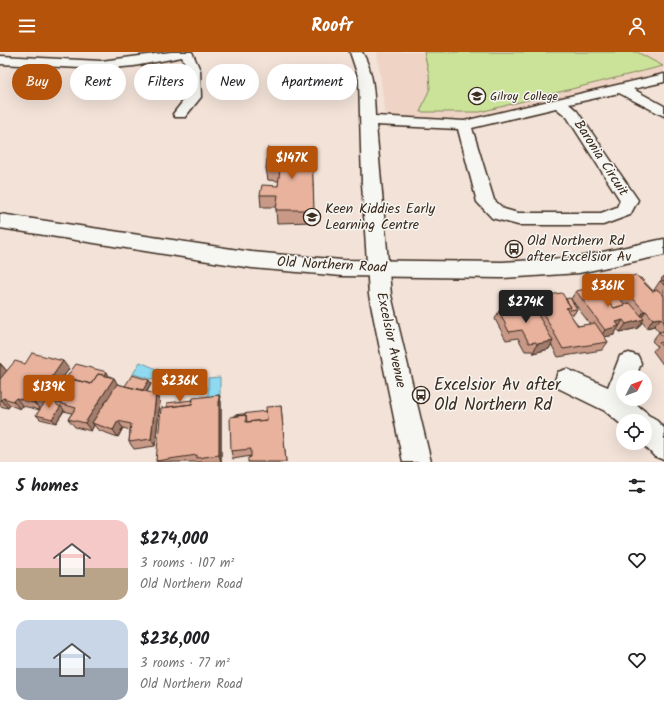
<!DOCTYPE html>
<html lang="en">
<head>
<meta charset="utf-8">
<style>
  body { margin:0; font-family:Kalam,sans-serif; background:#f2f2f2; color:#202124; height:100vh; display:flex; flex-direction:column; font-size:15px; white-space:nowrap }
  * { box-sizing:border-box; margin:0 }
  p { font-size:13px; color:#757577 }
  .icon { flex:none; width:22px; height:22px; fill:none; stroke:currentColor; stroke-width:2; stroke-linecap:round; stroke-linejoin:round }
  .map { position:relative; height:410px; overflow:hidden }
  .details { display:flex; flex-direction:column; background:#fff; flex:1 }
  .details>* { flex:none }
  .top-card { position:absolute; left:12px; top:12px; width:400px; height:36px; display:flex; gap:8px }
  .needle { width:26px; rotate:48deg }
  .fabs { position:absolute; left:616px; top:318px; display:grid; gap:8px }
  .fabs a { display:grid; place-items:center; width:36px; height:36px; border-radius:50%; background:#fff; box-shadow:0 4px 16px #0002; font-size:20px }
  .price { position:absolute; translate:-50% -34px; padding:0 9px; border-radius:4px; background:#b45309; color:#fff; font-size:13px; line-height:26px; filter:drop-shadow(0 1px 2px #0008) }
  .price::after { content:''; position:absolute; left:50%; top:24px; width:12px; height:9px; margin-left:-6px; background:inherit; clip-path:polygon(0 0,100% 0,50% 100%) }
  .price.current { background:#222; color:#fff }
  ul { padding:0; list-style:none }
  li { display:flex; align-items:center; gap:12px; height:100px; padding:0 16px }
  li span { display:grid; place-items:center; flex:none; width:112px; height:80px; border-radius:12px; color:#555 }
  li>.icon { margin-inline-start:auto }
  span .icon { width:48px; height:48px; fill:#fffc; stroke-width:1 }
  li b { font-size:17px }
  h2 { display:flex; justify-content:space-between; align-items:center; height:48px; padding:0 16px; font-size:17px }
  .chip { padding:0 14px; border-radius:18px; background:#fff; box-shadow:0 4px 16px #0002; font-size:14px; line-height:36px }
  .chip.current { background:#b45309; color:#fff }
  header { display:flex; justify-content:space-between; align-items:center; height:52px; padding:0 16px; background:#b45309; color:#fff; font-size:18px; font-weight:700 }
  .map>svg:first-child { display:block }
  .built { fill:#efd4c6 }
  .green { fill:#cbe399; stroke:#83865c }
  .water { fill:#8fdaf0; stroke:#6d949c }
  .lines { fill:none; stroke-linecap:round; stroke-linejoin:round }
  .minor-casing { stroke:#3b2a1e; stroke-width:3 }
  .major-casing { stroke:#3b2a1e; stroke-width:3 }
  .minor { fill:#f6f6f2; fill-rule:evenodd }
  .major { fill:#f6f6f2; fill-rule:evenodd }
  .wall { fill:#c89987; stroke:#3b2a1e }
  .shaded-wall { fill:#a27d6e; stroke:#3b2a1e }
  .building { fill:#e8b29d; stroke:#3b2a1e }
  .labels { text-anchor:middle; dominant-baseline:central; stroke-width:3; stroke-linejoin:round; paint-order:stroke }
  .far-poi-label { font-size:12px; fill:#3b2a1e; stroke:#f6f6f2; text-anchor:start }
  .street-label { font-size:14px; fill:#3b2a1e; stroke:#f6f6f2 }
  .poi-label { font-size:14px; fill:#3b2a1e; stroke:#f6f6f2; text-anchor:start }
  .near-poi-label { font-size:17px; fill:#3b2a1e; stroke:#f6f6f2; text-anchor:start }
</style>
</head>
<body>
<header><svg class="icon" aria-label="menu" viewBox="0 0 24 24"><path d="M4 6h16M4 12h16M4 18h16"/></svg>Roofr<svg class="icon" aria-label="person" viewBox="0 0 24 24"><circle cx="12" cy="8" r="4"/><path d="M4 21q1-7 8-7t8 7"/></svg></header>
<div class="map">
<svg width="664" height="410" viewBox="0 0 664 410">
  <rect width="100%" height="100%" fill="#f2e2d8"/>
  <filter id="ink" filterUnits="userSpaceOnUse"><feTurbulence type="fractalNoise" baseFrequency=".025" numOctaves="2"/><feDisplacementMap in="SourceGraphic" scale="8" xChannelSelector="R" yChannelSelector="G"/><feConvolveMatrix kernelMatrix="1 2 1 2 8 2 1 2 1" color-interpolation-filters="sRGB"/></filter>
  <g filter="url(#ink)">
    <path class="built" d="M377,0H664V21L476,67L386,66Z"/>
    <path class="green" d="M424,0H637L663,14L480,60H420L430,36L429,22Z"/>
    <path class="water" d="M140,310L164,320L162,330L133,322Z
      M220,325V347L208,349V326Z"/>
    <g class="lines">
      <defs>
        <path id="minor" d="M171,0H192L200,18L201,45L185,65H175L173,62L187,44L188,18L182,5L134,14L101,17L0,12V4L101,9Z
          M350,0H362C374,20 374,42 375,64L464,69L664,22V30L633,37L664,54V64L619,41L569,52L577,59L638,148L630,163L603,173H518L492,166L477,150L458,77L376,73L391,243L431,410H403L369,243L362,131L359,27ZM556,56L567,65L620,148L617,155L601,161H518L504,157L494,148L472,76Z
          M629,301L638,304L641,311L636,325H623V347H629L646,360L648,363L654,366L664,376V408L654,404L642,391H645V369H623V374L605,359L558,336L555,328L558,320L567,317L608,335L620,304Z"/>
        <path id="major" d="M0,162L252,200L342,208L502,210L579,205L664,187V203L579,221L502,226L342,224L252,216L0,176Z"/>
      </defs>
      <use href="#minor" class="minor-casing"/>
      <use href="#major" class="major-casing"/>
      <use href="#minor" class="minor"/>
      <use href="#major" class="major"/>
    </g>
    <path class="wall" d="M312,101L314,170L277,171L276,158V155H261L260,143L278,134L279,129L268,128L266,116Z
      M664,224V314L653,299L657,294L652,289L659,280L654,274L647,276L642,270L638,276L620,280L617,277L614,283L604,285L608,290L602,298L558,305L551,292L549,297L533,301L532,299H525L518,286L506,288L495,267L499,259H500L501,255L517,256L530,254L534,245L565,247L577,257L574,262H570L578,274L590,272L571,247L576,239H609L613,238L612,237L617,228L653,239H655L654,238L660,229H663L661,227Z
      M0,311L7,319L25,312L69,317L63,325L66,326L109,324L114,326L117,332L125,334L149,328L151,332L147,340L156,342L160,350L155,394L134,397L129,390L130,378L123,376L118,385L98,378L94,373L91,379L75,375L68,367L72,361L64,359L56,371L40,367L36,363L40,358L23,354L20,357L10,353L8,356L0,354Z
      M219,343L221,350V410H157L156,409L167,355L193,348Z
      M281,354L286,410H248L251,404L233,407L231,399L266,359Z"/>
    <path class="shaded-wall" d="M610,244L605,252L604,245Z
      M644,259H646L640,267L638,268Z
      M661,266L654,274L647,276L653,267Z
      M644,267L638,276L620,280L626,272Z
      M623,268L614,283L600,286L605,278L616,270Z
      M553,289L549,297L533,301L537,292Z
      M63,309L69,317L51,343L50,342L51,343L41,358L34,351Z
      M0,312L8,320L0,329Z
      M107,320L109,324L104,326Z
      M114,326L118,333L92,371L94,373L91,379L85,371Z
      M149,328L151,332L143,345L141,341Z
      M156,342L160,350L155,394L151,387Z
      M219,343L221,350V410L219,403Z
      M3,346L10,353L8,356L1,348Z
      M16,346L23,354L20,357L13,349Z
      M61,354L64,358L56,371L52,367Z
      M118,369L123,376L118,385L113,378Z"/>
    <path class="building" d="M268,96L312,101L314,158H276L278,143H260L262,133L278,134L280,117L266,116Z
      M636,223L652,239L658,238L664,244V270L661,266L653,267L646,259H644L617,228Z
      M639,226H641L653,239H652Z
      M660,229H664V233Z
      M601,234L605,235L611,241L610,244L604,245L614,256L630,251L644,267L626,272L623,268L616,270L619,274L605,278L576,239Z
      M613,238L625,253L614,256L607,248L611,241L609,239Z
      M562,241L571,255L566,256L578,274L595,271L608,290L563,297L534,245Z
      M570,246L577,257L569,258L571,255L565,247Z
      M515,253L517,256L502,258L501,255Z
      M533,254L553,289L537,292L536,290L529,291L522,278L509,280L499,259Z
      M664,279V286L659,280Z
      M664,290V297L659,291Z
      M32,301L63,309L34,351L16,346L13,349L3,346L1,348H0V327L15,309L25,312Z
      M76,312L107,320L105,323L98,322L91,332L66,326Z
      M98,322L114,326L85,371L68,367L76,356L55,350L59,345L50,342L62,324L91,332Z
      M132,323L149,328L143,338L125,334Z
      M117,332L156,342L151,387L129,390L131,372L118,369L113,378L92,371Z
      M219,343V403L197,406V403L156,409L161,356L192,352L193,346Z
      M50,344H51L53,346L57,347L55,350L58,354H61L52,367L36,363Z
      M193,348L192,352L167,355V351Z
      M281,354L286,410H248V406L251,405V397L231,399L230,365L246,363V370L267,368L266,355Z
      M266,359L267,368L247,370L246,363L234,364V363Z"/>
  </g>
  <defs>
    <symbol id="school-ring" viewBox="-11 -11 22 22"><circle r="9.5" fill="#f6f6f2" stroke="#3b2a1e" stroke-width="1.5"/><path d="M0-5L7-2L0 1L-7-2ZM-4 1L0 2.5L4 1V4Q0 6-4 4Z" fill="#3b2a1e"/></symbol>
    <symbol id="bus-ring" viewBox="-11 -11 22 22"><circle r="9.5" fill="#f6f6f2" stroke="#3b2a1e" stroke-width="1.5"/><path d="M-5-6H5V4H4V6H2V4H-2V6H-4V4H-5ZM-3.5-4V0h7V-4ZM-3.5 1.2v1.5H-2V1.2ZM2 1.2v1.5H3.5V1.2Z" fill="#3b2a1e"/></symbol>
  </defs>
  <g fill-rule="evenodd">
    <use href="#school-ring" x="467" y="34" width="20" height="20"/>
    <use href="#school-ring" x="302" y="155" width="20" height="20"/>
    <use href="#bus-ring" x="504" y="187" width="20" height="20"/>
    <use href="#bus-ring" x="411" y="333" width="20" height="20"/>
  </g>
  <g class="labels">
    <g class="far-poi-label">
      <text x="490" y="44">Gilroy College</text>
    </g>
    <g class="street-label">
      <text transform="translate(601 106) rotate(57)">Baronia Circuit</text>
      <text transform="translate(332 213) rotate(3)">Old Northern Road</text>
      <text transform="translate(391 288) rotate(78)">Excelsior Avenue</text>
    </g>
    <g class="poi-label">
      <text x="325" y="157">Keen Kiddies Early<tspan x="325" dy="16">Learning Centre</tspan></text>
      <text x="527" y="189">Old Northern Rd<tspan x="527" dy="16">after Excelsior Av</tspan></text>
    </g>
    <g class="near-poi-label">
      <text x="434" y="333">Excelsior Av after<tspan x="434" dy="20">Old Northern Rd</tspan></text>
    </g>
  </g>
</svg>
<div class="fabs">
<a><svg class="needle" viewBox="-14 -14 28 28"><path d="M0-13l5 13h-10z" fill="#e53935"/><path d="M0 13l5-13h-10z" fill="#757577"/></svg></a>
<a><svg class="icon" aria-label="locate" viewBox="0 0 24 24"><circle cx="12" cy="12" r="6"/><path d="M12 2v4M12 18v4M2 12h4M18 12h4"/></svg></a>
</div>
<b class="price" style="left:292px;top:128px">$147K</b>
<b class="price" style="left:608px;top:256px">$361K</b>
<b class="price current" style="left:526px;top:272px">$274K</b>
<b class="price" style="left:180px;top:351px">$236K</b>
<b class="price" style="left:49px;top:357px">$139K</b>
<div class="top-card">
<a class="chip current">Buy</a>
<a class="chip">Rent</a>
<a class="chip">Filters</a>
<a class="chip">New</a>
<a class="chip">Apartment</a>
</div>
</div>
<section class="details">
<h2>5 homes<svg class="icon" aria-label="filters" viewBox="0 0 24 24"><path d="M4 7h16M4 17h16"/><circle cx="9" cy="7" r="2"/><circle cx="15" cy="17" r="2"/></svg></h2>
<ul>
<li><span style="background:linear-gradient(#f6c9c9 60%,#b9a48a 0)"><svg class="icon" aria-label="home" viewBox="0 0 24 24"><path d="M3 11l9-7 9 7M6 9v11h12V9"/></svg></span><div><b>$274,000</b><p>3 rooms · 107 m²</p><p>Old Northern Road</p></div><svg class="icon" aria-label="heart" viewBox="0 0 24 24"><path d="M12 20l-8-8c-3-5 5-10 8-4 3-6 11-1 8 4z"/></svg></li>
<li><span style="background:linear-gradient(#c9d6e8 60%,#9aa5b1 0)"><svg class="icon" aria-label="home" viewBox="0 0 24 24"><path d="M3 11l9-7 9 7M6 9v11h12V9"/></svg></span><div><b>$236,000</b><p>3 rooms · 77 m²</p><p>Old Northern Road</p></div><svg class="icon" aria-label="heart" viewBox="0 0 24 24"><path d="M12 20l-8-8c-3-5 5-10 8-4 3-6 11-1 8 4z"/></svg></li>
</ul>
</section>
</body>
</html>
